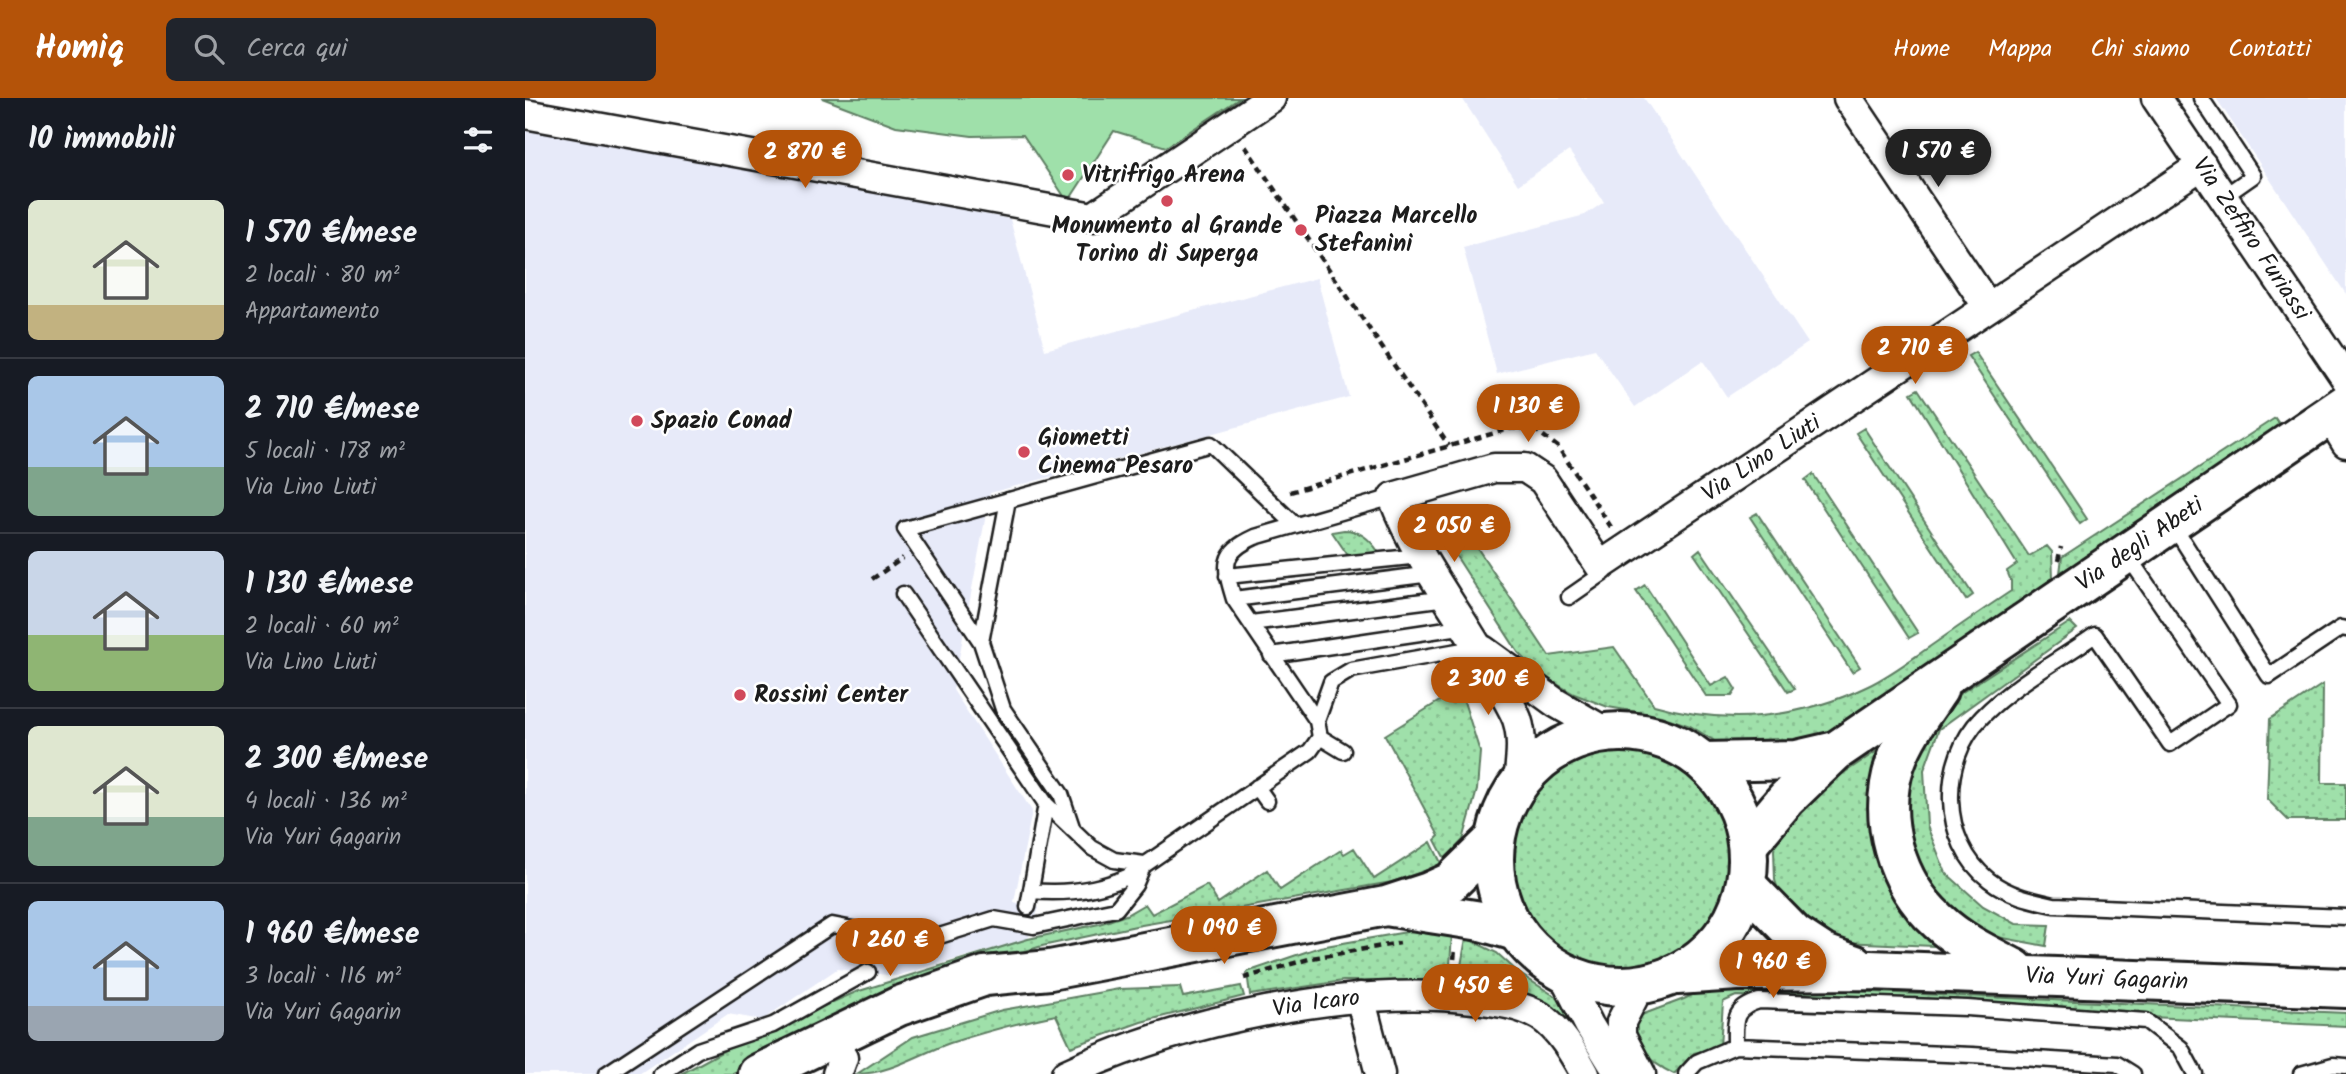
<!DOCTYPE html>
<html lang="it">
<head>
<meta charset="utf-8">
<style>
  body { margin:0; font-family:Kalam,sans-serif; background:#20242c; color:#f1f3f6; height:100vh; display:flex; flex-direction:column; font-size:26px; white-space:nowrap }
  * { box-sizing:border-box; margin:0 }
  p { font-size:23px; color:#9ea1a6 }
  .icon { flex:none; width:38px; height:38px; fill:none; stroke:currentColor; stroke-width:2; stroke-linecap:round; stroke-linejoin:round }
  .map { position:relative; flex:1; overflow:hidden }
  .panel { display:flex; flex-direction:column; background:#171b24; width:525px }
  .panel>* { flex:none }
  .price { position:absolute; translate:-50% -60px; padding:0 16px; border-radius:24px; background:#b45309; color:#fff; font-size:23px; line-height:46px; filter:drop-shadow(0 2px 4px #0008) }
  .price::after { content:''; position:absolute; left:50%; top:42px; width:21px; height:16px; margin-left:-10px; background:inherit; clip-path:polygon(0 0,100% 0,50% 100%) }
  .price.selected { background:#222; color:#fff }
  ul { padding:0; list-style:none }
  li { display:flex; align-items:center; gap:21px; height:175px; padding:0 28px }
  li+li { border-top:2px solid #363941 }
  li span { display:grid; place-items:center; flex:none; width:196px; height:140px; border-radius:10px; color:#555 }
  li>.icon { margin-inline-start:auto }
  span .icon { width:84px; height:84px; fill:#fffc; stroke-width:1 }
  li b { font-size:30px }
  h2 { display:flex; justify-content:space-between; align-items:center; height:84px; padding:0 28px; font-size:30px }
  header { display:flex; align-items:center; gap:42px; box-sizing:border-box; height:98px; padding:0 35px; background:#b45309; color:#fff }
  header strong { font-size:33px }
  nav { display:flex; gap:38px; margin-inline-start:auto; font-size:24px }
  .search { width:490px; height:63px; background:#20242c; display:flex; align-items:center; gap:18px; box-sizing:border-box; padding:0 24px; border-radius:10px; color:#9ea1a6; font-size:26px }
  main { display:flex; flex:1; min-height:0 }
  .map>svg:first-child { display:block }
  .built { fill:#e7eaf9 }
  .grass { fill:url(#grass-dots); stroke:#5e7e63; stroke-width:2 }
  .pitch { fill:#9fe0aa; stroke:#5e7e63; stroke-width:2 }
  .lines { fill:none; stroke-linecap:round; stroke-linejoin:round }
  .lane-casing { stroke:#1c1c1c; stroke-width:19 }
  .street-casing { stroke:#1c1c1c; stroke-width:33 }
  .secondary-casing { stroke:#1c1c1c; stroke-width:44 }
  .path { stroke:#1c1c1c; stroke-width:4.5; stroke-dasharray:7 5; stroke-linecap:butt }
  .lane { stroke:#fff; stroke-width:14 }
  .street { stroke:#fff; stroke-width:28 }
  .secondary { stroke:#fff; stroke-width:38 }
  .poi-dot { fill:#d1495b; stroke:#fff; stroke-width:2.5 }
  .labels { text-anchor:middle; dominant-baseline:central; stroke-width:5; stroke-linejoin:round; paint-order:stroke }
  .poi-label { font-size:24px; font-weight:bold; fill:#1c1c1c; stroke:#fff; text-anchor:start }
  .street-label { font-size:24px; fill:#1c1c1c; stroke:#fff }
</style>
</head>
<body>
<header>
<strong>Homiq</strong>
<div class="search"><svg class="icon" aria-label="search" viewBox="0 0 24 24"><circle cx="10" cy="10" r="6"/><path d="M15 15l6 6"/></svg>Cerca qui</div>
<nav><a>Home</a><a>Mappa</a><a>Chi siamo</a><a>Contatti</a></nav>
</header>
<main>
<section class="panel">
<h2>10 immobili<svg class="icon" aria-label="filters" viewBox="0 0 24 24"><path d="M4 7h16M4 17h16"/><circle cx="9" cy="7" r="2"/><circle cx="15" cy="17" r="2"/></svg></h2>
<ul>
<li><span style="background:linear-gradient(#dfe7d0 75%,#c2b280 0)"><svg class="icon" aria-label="home" viewBox="0 0 24 24"><path d="M3 11l9-7 9 7M6 9v11h12V9"/></svg></span><div><b>1 570 €/mese</b><p>2 locali · 80 m²</p><p>Appartamento</p></div></li>
<li><span style="background:linear-gradient(#a9c7e8 65%,#7fa58c 0)"><svg class="icon" aria-label="home" viewBox="0 0 24 24"><path d="M3 11l9-7 9 7M6 9v11h12V9"/></svg></span><div><b>2 710 €/mese</b><p>5 locali · 178 m²</p><p>Via Lino Liuti</p></div></li>
<li><span style="background:linear-gradient(#c9d6e8 60%,#8fb573 0)"><svg class="icon" aria-label="home" viewBox="0 0 24 24"><path d="M3 11l9-7 9 7M6 9v11h12V9"/></svg></span><div><b>1 130 €/mese</b><p>2 locali · 60 m²</p><p>Via Lino Liuti</p></div></li>
<li><span style="background:linear-gradient(#dfe7d0 65%,#7fa58c 0)"><svg class="icon" aria-label="home" viewBox="0 0 24 24"><path d="M3 11l9-7 9 7M6 9v11h12V9"/></svg></span><div><b>2 300 €/mese</b><p>4 locali · 136 m²</p><p>Via Yuri Gagarin</p></div></li>
<li><span style="background:linear-gradient(#a9c7e8 75%,#9aa5b1 0)"><svg class="icon" aria-label="home" viewBox="0 0 24 24"><path d="M3 11l9-7 9 7M6 9v11h12V9"/></svg></span><div><b>1 960 €/mese</b><p>3 locali · 116 m²</p><p>Via Yuri Gagarin</p></div></li>
</ul>
</section>
<div class="map">
<svg width="1821" height="976" viewBox="0 0 1821 976">
  <defs>
    <pattern id="grass-dots" width="8" height="8" patternUnits="userSpaceOnUse" patternTransform="scale(1.75)"><rect width="8" height="8" fill="#9fe0aa"/><path d="M2 2h.1M6 6h.1" fill="none" stroke="#88c092" stroke-width="1.8" stroke-linecap="round"/></pattern>
  </defs>
  <rect width="100%" height="100%" fill="#fff"/>
  <filter id="ink" filterUnits="userSpaceOnUse"><feTurbulence type="fractalNoise" baseFrequency=".0143" numOctaves="2"/><feDisplacementMap in="SourceGraphic" scale="14" xChannelSelector="R" yChannelSelector="G"/><feConvolveMatrix kernelMatrix="1 2 1 2 8 2 1 2 1" color-interpolation-filters="sRGB"/></filter>
  <g filter="url(#ink)">
    <path class="built" d="M937,0H1119L1283,245L1202,299L1178,263L1110,309L1070,251L972,276L938,149L1060,117L1079,104L1044,53L993,87Z
      M1691,0H1821V196Z
      M0,27L485,121L520,252L792,180L824,299L465,395L428,592L507,713L489,804L514,810L503,841L371,878L312,871L237,922L203,916L114,976H0Z"/>
    <path class="grass" d="M1450,254L1562,421L1555,426L1443,258Z
      M1393,291L1504,458L1522,448L1527,454L1528,480L1307,633L1280,648L1201,650L1165,628L1136,618L1083,609L1049,596L1015,576L993,554L922,444C918,433 917,420 927,412L1024,558L1089,549L1129,607C1201,628 1275,621 1343,588C1362,579 1380,566 1397,554C1427,533 1456,513 1486,493V483L1482,473L1492,466L1386,295Z
      M1750,320L1757,330L1535,475L1537,459Z
      M1339,330L1448,497L1441,502L1331,335Z
      M1288,376L1393,535L1384,540L1280,382Z
      M1232,415L1335,569L1327,574L1225,419Z
      M819,432C835,432 846,442 854,455L824,459L807,434Z
      M1175,451L1270,591L1263,594L1169,456Z
      M1120,487L1186,588L1203,579L1211,592L1207,598H1181L1111,493Z
      M1545,524L1552,531L1414,631L1399,672L1402,728L1421,775L1458,808L1491,826L1524,827L1521,848L1451,835L1399,789L1375,728L1391,643L1419,606Z
      M1798,586L1797,685H1821V722H1763L1742,701L1745,621Z
      M929,594H936L955,654L952,692L938,742L920,761L910,742L914,738L860,637Z
      M1370,641L1356,684L1431,849L1317,844L1290,834L1255,798L1250,782L1249,752L1252,738L1278,702Z
      M985 761a111 111 0 1 1 222 0a111 111 0 1 1-222 0Z
      M906,744L917,767L867,784L611,828L517,848L417,879L208,976H156L211,946L331,894L503,841L574,826L601,817L620,806L627,816L682,787L693,805L742,772L755,792L816,752L819,756L829,750L849,781Z
      M893,832L927,836L924,883H818L725,897L722,874L795,849Z
      M941,840L972,855L995,876L1036,902L1079,976H1069L1047,935L932,890Z
      M716,888L719,898L616,924L546,949L531,917C495,924 460,934 425,945C394,956 364,976 332,976L388,939L477,912L594,891L655,889L658,899Z
      M1209,888L1821,915V928L1625,919L1293,900L1211,898L1198,904L1195,949L1169,955L1149,976C1128,966 1106,949 1110,923L1119,916L1159,901L1181,890Z"/>
    <path class="pitch" d="M297,0H715L641,49L589,33L543,104L498,37L447,38L371,28Z"/>
    <g class="lines">
      <defs>
        <path id="lane" d="M1676,0L1728,78L1698,99
          M1647,426L1744,578L1816,530L1821,531
          M1602,457L1704,606L1645,646L1570,537C1533,563 1489,586 1457,619C1414,662 1415,744 1464,782C1483,797 1506,802 1529,807L1821,819
          M702,478L895,458
          M378,496L521,706L567,750L589,762L619,766
          M1044,499L1080,474
          M709,501L906,476
          M726,525L922,500
          M456,544L483,402
          M746,557L942,528
          M792,623L709,501C699,468 695,455 730,439L868,399
          M795,639L818,653
          M732,689L742,703
          M548,732L536,696L478,611L456,544L380,431L686,346L770,427
          M506,793C539,796 571,793 602,779L785,653L795,639L792,623L806,584L826,572L955,549
          M503,809L521,706
          M1210,948C1210,923 1207,911 1234,903L1442,910L1621,923L1656,950L1670,976
          M81,976L307,827L395,844L469,821L509,828L591,811L610,787L619,766
          M136,976L173,952L248,927L343,874
          M1161,976L1172,964L1210,948L1447,957L1592,966L1608,976
          M1776,976L1808,967L1821,968"/>
        <g id="street">
          <path d="M1323,0L1463,209"/>
          <path id="s1" d="M1631,0L1821,281"/>
          <path d="M0,16L568,119L746,0"/>
          <path d="M1804,317L1821,345"/>
          <path d="M958,552L1031,605L1081,634"/>
          <path id="s2" d="M993,686C995,664 999,642 992,621C987,608 978,595 972,583C939,520 893,466 868,399L969,370H1000L1018,382L1075,468L1677,67"/>
          <path d="M1037,874L1064,927L1094,976"/>
          <path d="M1115,887L1096,924V938L1116,976"/>
          <path d="M835,899L855,976"/>
          <path d="M312,976L318,960"/>
          <path id="s3" d="M541,976C654,923 825,886 949,901C972,904 994,906 1015,918C1035,931 1049,956 1060,976"/>
        </g>
        <g id="secondary">
          <path d="M1413,592C1397,615 1379,639 1370,666C1352,721 1371,785 1413,823C1435,844 1463,857 1490,871"/>
          <circle cx="1096" cy="761" r="127"/>
          <path d="M1180,664L1272,662L1311,653"/>
          <path id="s4" d="M1224,745L1261,701L1311,653L1821,306"/>
          <path d="M1222,788L1270,837L1299,856L1330,867"/>
          <path d="M867,809L956,823L991,833"/>
          <path id="s5" d="M1152,877L1212,873L1345,872L1821,890"/>
          <path d="M233,976L374,908L460,878L525,872L861,808L904,794L926,784L969,742"/>
        </g>
      </defs>
      <use href="#lane" class="lane-casing"/>
      <use href="#street" class="street-casing"/>
      <use href="#secondary" class="secondary-casing"/>
      <path class="path" d="M720,48L924,348
        M765,394L987,330L1012,333L1033,349L1086,429
        M1533,463L1536,449
        M347,481L378,460
        M928,873L930,851
        M719,880L787,860L875,845"/>
      <use href="#lane" class="lane"/>
      <use href="#street" class="street"/>
      <use href="#secondary" class="secondary"/>
    </g>
  </g>
  <g class="poi-dot">
    <circle cx="543" cy="77" r="7"/>
    <circle cx="642" cy="103" r="7"/>
    <circle cx="776" cy="132" r="7"/>
    <circle cx="112" cy="323" r="7"/>
    <circle cx="499" cy="354" r="7"/>
    <circle cx="215" cy="597" r="7"/>
  </g>
  <g class="labels">
    <g class="poi-label">
      <text x="557" y="77">Vitrifrigo Arena</text>
      <text x="790" y="118">Piazza Marcello<tspan x="790" dy="28">Stefanini</tspan></text>
      <text x="642" y="128" text-anchor="middle">Monumento al Grande<tspan x="642" dy="28">Torino di Superga</tspan></text>
      <text x="126" y="323">Spazio Conad</text>
      <text x="513" y="340">Giometti<tspan x="513" dy="28">Cinema Pesaro</tspan></text>
      <text x="229" y="597">Rossini Center</text>
    </g>
    <g class="street-label">
      <text stroke="none"><textPath href="#s1" startOffset="170">Via Zeffiro Furiassi</textPath></text>
      <text stroke="none"><textPath href="#s2" startOffset="775">Via Lino Liuti</textPath></text>
      <text stroke="none"><textPath href="#s4" startOffset="494">Via degli Abeti</textPath></text>
      <text stroke="none"><textPath href="#s5" startOffset="430">Via Yuri Gagarin</textPath></text>
      <text stroke="none"><textPath href="#s3" startOffset="261">Via Icaro</textPath></text>
    </g>
  </g>
</svg>
<b class="price selected" style="left:1413px;top:91px">1 570 €</b>
<b class="price" style="left:280px;top:92px">2 870 €</b>
<b class="price" style="left:1390px;top:288px">2 710 €</b>
<b class="price" style="left:1003px;top:346px">1 130 €</b>
<b class="price" style="left:929px;top:466px">2 050 €</b>
<b class="price" style="left:963px;top:619px">2 300 €</b>
<b class="price" style="left:699px;top:868px">1 090 €</b>
<b class="price" style="left:365px;top:880px">1 260 €</b>
<b class="price" style="left:1248px;top:902px">1 960 €</b>
<b class="price" style="left:950px;top:926px">1 450 €</b>
</div>
</main>
</body>
</html>
